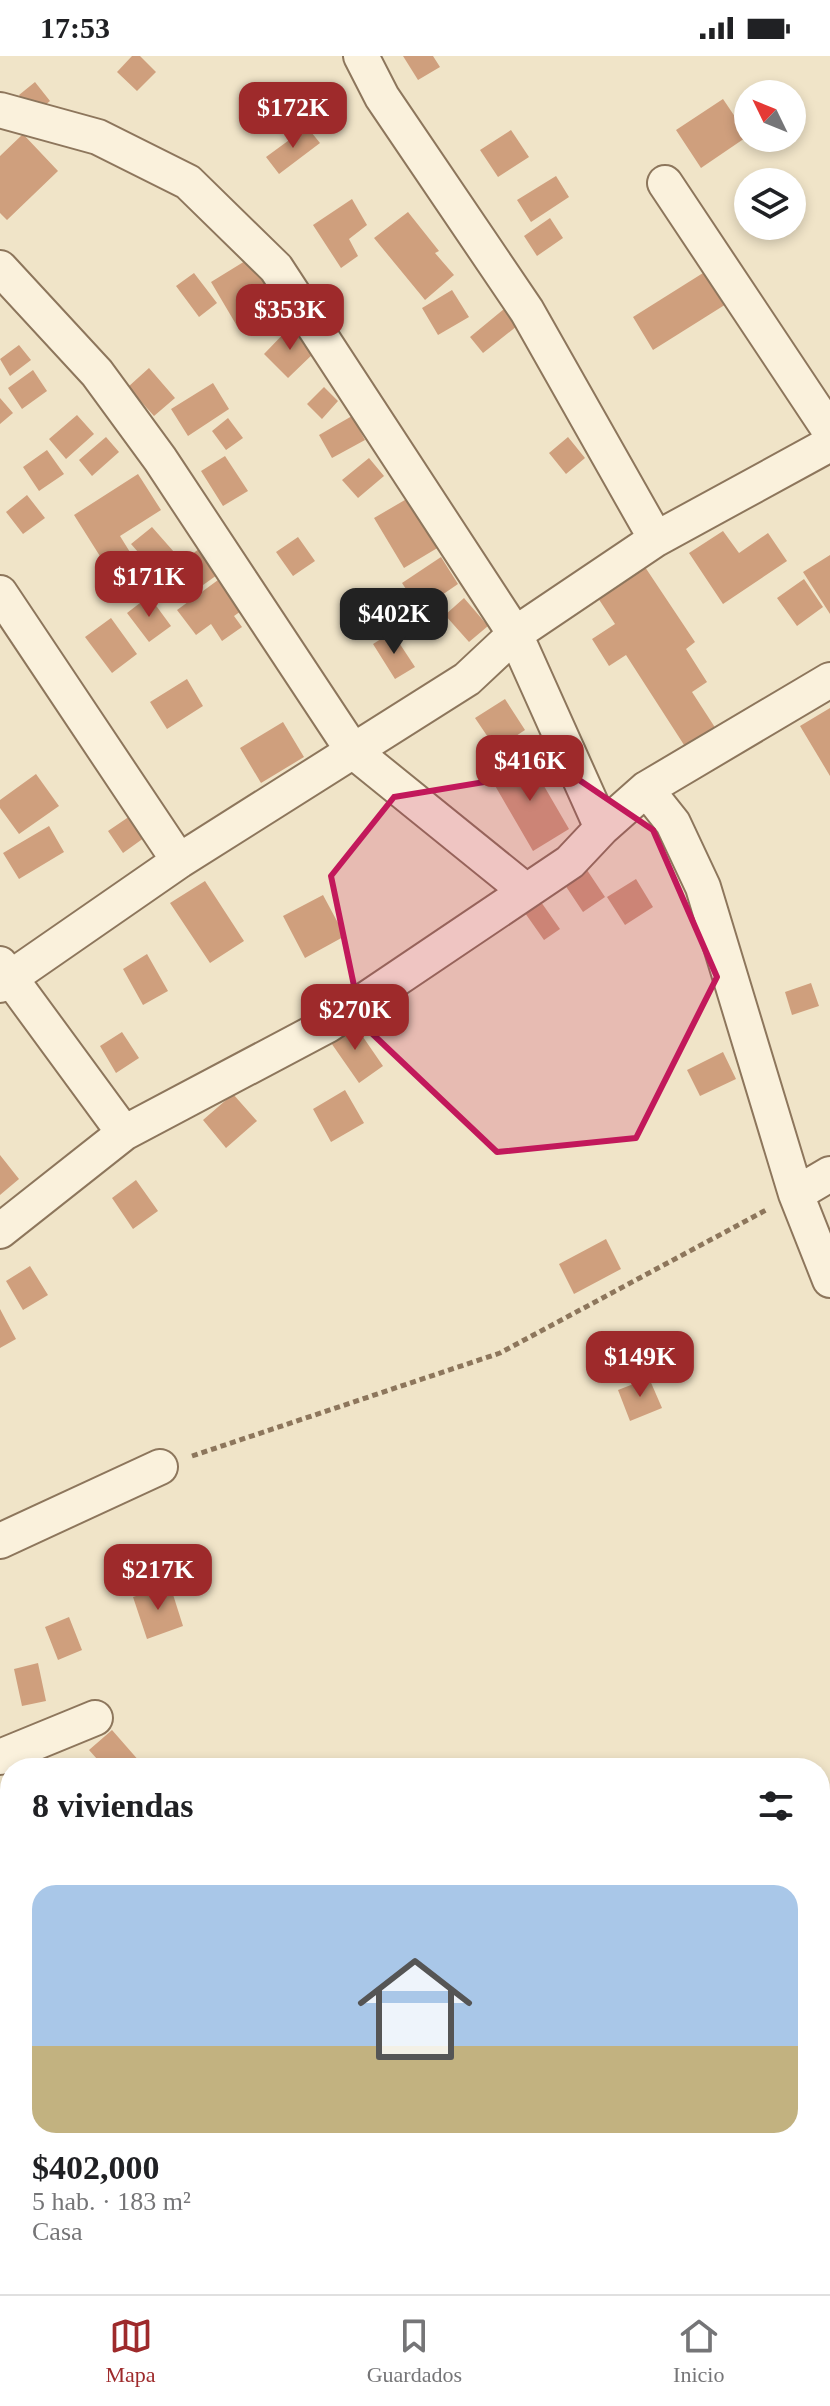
<!DOCTYPE html>
<html lang="es">
<head>
<meta charset="utf-8">
<style>
  body { margin:0; font-family:"Times New Roman",serif; background:#f6f6f6; color:#202124; height:100vh; display:flex; flex-direction:column; font-size:30px; white-space:nowrap }
  * { box-sizing:border-box; margin:0 }
  p { font-size:26px; color:#757577 }
  .icon { flex:none; width:44px; height:44px; fill:none; stroke:currentColor; stroke-width:2; stroke-linecap:round; stroke-linejoin:round }
  .map { position:relative; flex:1; overflow:hidden }
  .side { position:absolute; left:0px; top:1702px; width:830px; height:536px; display:flex; flex-direction:column; background:#fff; border-radius:32px 32px 0 0; box-shadow:0 4px 12px #0003 }
  .side>* { flex:none }
  .needle { width:52px; rotate:313deg }
  .tools { position:absolute; left:734px; top:24px; display:grid; gap:16px }
  .tools a { display:grid; place-items:center; width:72px; height:72px; border-radius:50%; background:#fff; box-shadow:0 4px 12px #0003; font-size:40px }
  .price { position:absolute; translate:-50% -68px; padding:0 18px; border-radius:16px; background:#9e2a2b; color:#fff; font-size:26px; line-height:52px; filter:drop-shadow(0 2px 4px #0008) }
  .price::after { content:''; position:absolute; left:50%; top:48px; width:24px; height:18px; margin-left:-12px; background:inherit; clip-path:polygon(0 0,100% 0,50% 100%) }
  .price.selected { background:#222; color:#fff }
  ul { padding:0; list-style:none }
  li { display:grid; align-content:center; gap:16px; height:424px; padding:0 32px }
  li+li { border-top:2px solid #e0e0e0 }
  li span { display:grid; place-items:center; height:248px; border-radius:24px; color:#555 }
  li>.icon { margin-inline-start:auto }
  span .icon { width:144px; height:144px; fill:#fffc; stroke-width:1 }
  li b { font-size:34px }
  h2 { display:flex; justify-content:space-between; align-items:center; height:96px; padding:0 32px; font-size:34px }
  .status { display:flex; justify-content:space-between; align-items:center; height:56px; padding:0 40px; background:#fff; direction:ltr }
  .status svg { height:22px; fill:currentColor }
  .dock { display:flex; justify-content:space-around; align-items:center; height:112px; border-top:2px solid #e0e0e0; background:#fff; font-size:22px; color:#757577 }
  .dock a { display:grid; justify-items:center; gap:4px }
  .dock .selected { color:#9e2a2b }
  .map>svg:first-child { display:block }
  .building { fill:#cf9f7d }
  .lines { fill:none; stroke-linecap:round; stroke-linejoin:round }
  .minor-casing { stroke:#8d765c; stroke-width:38 }
  .path { stroke:#8d765c; stroke-width:5; stroke-dasharray:6 4; stroke-linecap:butt }
  .minor { stroke:#faf1dc; stroke-width:34 }
  .marked { fill:#c2185b; fill-opacity:0.2; stroke:#c2185b; stroke-width:6; stroke-linejoin:round }
</style>
</head>
<body>
<div class="status"><b>17:53</b><svg viewBox="0 0 49 12"><path d="M0 12V9h3v3zM5 12V6h3v6zM10 12V3h3v9zM15 12V0h3v12zM26 1h20v11H26zM47 4h2v5h-2z"/></svg></div>
<div class="map">
<svg width="830" height="2238" viewBox="0 0 830 2238">
  <rect width="100%" height="100%" fill="#f0e4c8"/>
  <path class="building" d="M132,0H140L156,16L137,35L117,16Z
    M403,0H433L440,11L418,24Z
    M35,26L50,45L34,58L19,39Z
    M723,43L748,80L701,112L676,74Z
    M307,71L320,87L279,118L266,101Z
    M511,74L529,101L498,121L480,94Z
    M23,78L58,115L7,164L0,157V100Z
    M556,120L569,141L531,166L517,144Z
    M352,143L367,169L349,183L358,200L341,212L313,169Z
    M408,156L439,195L435,197L454,219L425,244L374,182Z
    M550,162L563,182L537,200L524,180Z
    M250,202L277,247L237,270L211,226Z
    M711,212L731,245L653,294L633,261Z
    M194,217L217,247L199,261L176,230Z
    M452,234L469,261L438,279L422,252Z
    M504,253L517,270L483,297L470,281Z
    M291,270L316,295L288,322L264,298Z
    M19,289L31,304L10,320L0,303Z
    M149,312L175,342L154,360L128,331Z
    M33,314L47,335L22,353L8,332Z
    M213,327L229,353L188,380L171,353Z
    M324,331L338,345L322,363L307,348Z
    M0,342L13,357L0,368Z
    M77,359L94,378L66,403L49,383Z
    M352,360L365,384L332,402L319,379Z
    M228,362L243,382L226,394L212,375Z
    M106,381L119,396L92,420L79,404Z
    M568,381L585,402L566,418L549,397Z
    M47,394L64,418L39,435L23,411Z
    M225,400L248,435L223,450L201,415Z
    M369,402L384,420L358,442L342,424Z
    M138,418L161,454L120,480L133,501L110,516L74,459Z
    M27,439L45,462L23,478L6,456Z
    M410,441L439,491L404,512L374,462Z
    M152,471L174,496L153,513L131,488Z
    M723,475L739,497L768,477L787,505L723,548L689,497Z
    M298,481L315,505L293,520L276,496Z
    M199,493L217,519L185,542L167,516Z
    M830,499V558L803,516Z
    M441,501L458,528L420,554L402,527Z
    M645,511L695,586L686,593L707,626L692,636L716,673L686,692L626,599L609,610L592,583L615,568L598,542Z
    M229,516L251,548L234,560L242,571L222,585L211,568L196,579L177,554Z
    M804,523L823,551L797,570L777,542Z
    M364,538L385,564L364,580L344,554Z
    M149,540L171,570L149,586L127,557Z
    M464,542L488,570L469,586L445,559Z
    M111,562L137,598L112,617L85,581Z
    M392,576L415,611L395,623L373,588Z
    M187,623L203,650L167,673L150,646Z
    M505,643L525,674L496,693L475,662Z
    M830,652V720L800,670Z
    M283,666L304,701L261,727L240,692Z
    M526,699L569,773L533,795L490,721Z
    M36,718L59,750L19,778L0,752V744Z
    M133,758L148,779L123,797L108,775Z
    M49,770L64,796L19,823L3,797Z
    M587,814L605,841L583,856L565,829Z
    M636,823L653,851L625,869L607,841Z
    M205,825L244,885L210,907L170,847Z
    M323,839L345,880L305,902L283,860Z
    M541,846L560,873L544,884L525,857Z
    M147,898L168,935L143,949L123,913Z
    M811,927L819,950L792,959L785,936Z
    M352,965L383,1010L359,1027L327,981Z
    M122,976L139,1002L116,1017L100,990Z
    M723,996L736,1023L700,1040L687,1014Z
    M345,1034L364,1067L331,1086L313,1053Z
    M233,1038L257,1065L226,1092L203,1064Z
    M0,1099L19,1123L0,1139Z
    M136,1124L158,1155L133,1173L112,1142Z
    M606,1183L621,1213L574,1238L559,1208Z
    M30,1210L48,1239L23,1254L6,1225Z
    M0,1253L16,1283L0,1292Z
    M649,1322L662,1352L630,1365L618,1334Z
    M170,1529L183,1570L147,1583L133,1541Z
    M69,1561L82,1594L58,1604L45,1571Z
    M38,1607L46,1645L22,1650L14,1613Z
    M112,1674L140,1706L133,1712H105L89,1694Z
    M10,1769V1812L3,1816L0,1810V1775Z
    M10,2199V2228L42,2229L4,2238L0,2225V2201Z
    M388,2228H422L426,2238H391Z
    M450,2228H489L465,2238H454Z"/>
  <g class="lines">
    <defs>
      <path id="minor" d="M361,0L382,41L527,255L656,483
        M0,54L98,81L188,126L276,212L515,578L602,772
        M665,127L830,375
        M0,212L97,317L160,403L353,695L526,835
        M0,537L179,805
        M646,733L673,767L703,831L796,1138L830,1224
        M0,908L124,1077
        M0,929L179,805L467,623L515,578L656,483L830,388
        M796,1138L830,1118
        M0,1175L124,1077L328,969L570,806L602,772L646,733L830,624
        M0,1485L160,1411
        M0,1701L95,1662
        M0,1914L10,1910
        M0,2067L10,2090
        M0,2138L10,2133
        M66,2228L69,2238
        M502,2228L507,2238
        M273,2238L300,2228"/>
    </defs>
    <use href="#minor" class="minor-casing"/>
    <path class="path" d="M192,1400L500,1297L768,1153
      M814,2238L830,2232"/>
    <use href="#minor" class="minor"/>
  </g>
  <path class="marked" d="M563,713L653,774L717,921L636,1082L497,1096L362,968L331,820L394,741Z"/>
</svg>
<div class="tools">
<a><svg class="needle" viewBox="-14 -14 28 28"><path d="M0-13l5 13h-10z" fill="#e53935"/><path d="M0 13l5-13h-10z" fill="#757577"/></svg></a>
<a><svg class="icon" aria-label="layers" viewBox="0 0 24 24"><path d="M12 4l9 5-9 5-9-5zM3 14l9 5 9-5"/></svg></a>
</div>
<b class="price" style="left:293px;top:94px">$172K</b>
<b class="price" style="left:290px;top:296px">$353K</b>
<b class="price" style="left:149px;top:563px">$171K</b>
<b class="price selected" style="left:394px;top:600px">$402K</b>
<b class="price" style="left:530px;top:747px">$416K</b>
<b class="price" style="left:355px;top:996px">$270K</b>
<b class="price" style="left:640px;top:1343px">$149K</b>
<b class="price" style="left:158px;top:1556px">$217K</b>
<section class="side">
<h2>8 viviendas<svg class="icon" aria-label="filters" viewBox="0 0 24 24"><path d="M4 7h16M4 17h16"/><circle cx="9" cy="7" r="2"/><circle cx="15" cy="17" r="2"/></svg></h2>
<ul>
<li><span style="background:linear-gradient(#a9c7e8 65%,#c2b280 0)"><svg class="icon" aria-label="home" viewBox="0 0 24 24"><path d="M3 11l9-7 9 7M6 9v11h12V9"/></svg></span><div><b>$402,000</b><p>5 hab. · 183 m²</p><p>Casa</p></div></li>
</ul>
</section>
</div>
<nav class="dock">
<a class="selected"><svg class="icon" aria-label="map" viewBox="0 0 24 24"><path d="M3 6l6-2 6 2 6-2v14l-6 2-6-2-6 2zM9 4v14M15 6v14"/></svg>Mapa</a>
<a><svg class="icon" aria-label="saved" viewBox="0 0 24 24"><path d="M7 4h10v16l-5-4-5 4z"/></svg>Guardados</a>
<a><svg class="icon" aria-label="home" viewBox="0 0 24 24"><path d="M3 11l9-7 9 7M6 9v11h12V9"/></svg>Inicio</a>
</nav>
</body>
</html>
